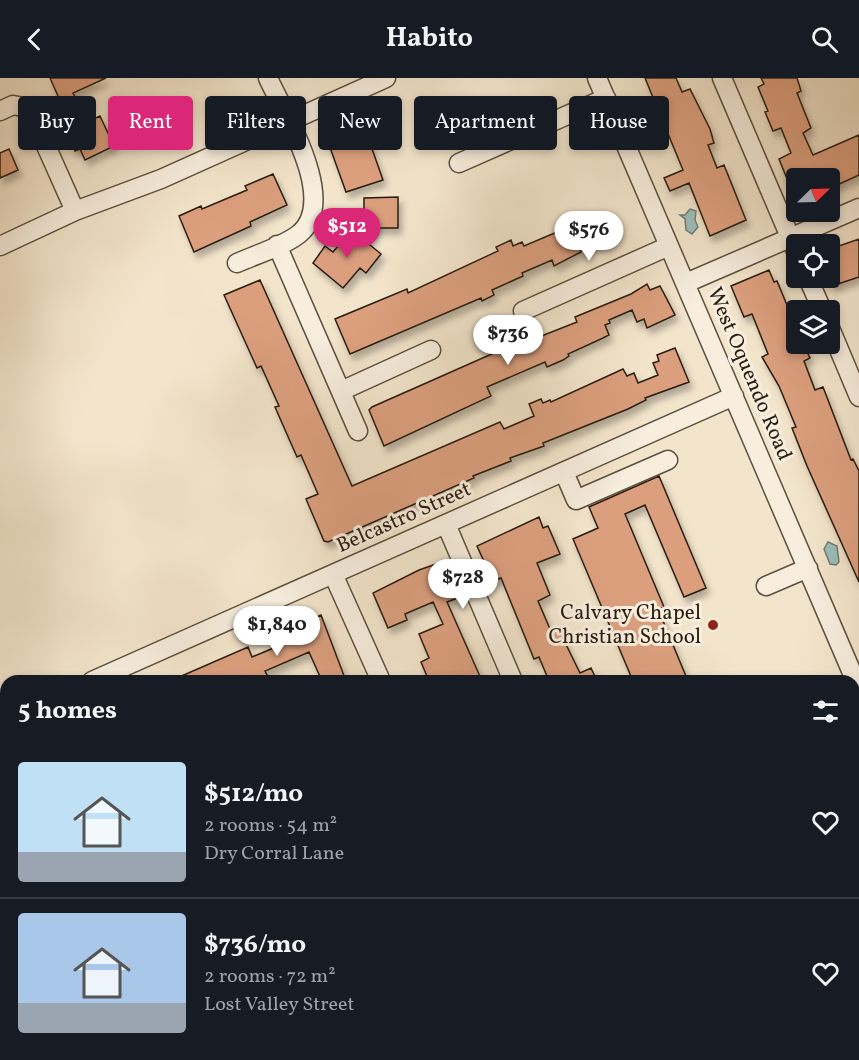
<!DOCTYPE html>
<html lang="en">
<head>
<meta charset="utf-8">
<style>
  body { margin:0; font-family:Vollkorn,serif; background:#20242c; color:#f1f3f6; height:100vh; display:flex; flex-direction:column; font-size:22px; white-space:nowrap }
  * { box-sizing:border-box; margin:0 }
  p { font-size:20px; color:#9ea1a6 }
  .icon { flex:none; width:33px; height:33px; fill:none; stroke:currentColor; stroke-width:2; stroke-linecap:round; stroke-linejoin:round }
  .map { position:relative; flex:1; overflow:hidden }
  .details { position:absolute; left:0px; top:597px; width:860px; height:386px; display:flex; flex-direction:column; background:#171b24; border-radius:18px 18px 0 0; box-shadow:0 3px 9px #0003 }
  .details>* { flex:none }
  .hud { position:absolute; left:18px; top:18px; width:824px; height:54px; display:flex; gap:12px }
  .needle { width:39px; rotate:67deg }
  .buttons { position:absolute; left:786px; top:90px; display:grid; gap:12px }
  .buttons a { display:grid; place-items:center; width:54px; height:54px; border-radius:6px; background:#171b24; box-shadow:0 3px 9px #0003; font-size:30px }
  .price { position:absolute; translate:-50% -51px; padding:0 14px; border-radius:21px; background:#fff; color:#222; font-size:20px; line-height:39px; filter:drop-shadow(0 2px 3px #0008) }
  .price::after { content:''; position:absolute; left:50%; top:36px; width:18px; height:14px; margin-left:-9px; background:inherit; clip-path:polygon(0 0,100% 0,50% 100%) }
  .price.selected { background:#db2777; color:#fff }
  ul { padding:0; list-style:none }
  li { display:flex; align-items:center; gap:18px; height:150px; padding:0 18px }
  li+li { border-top:2px solid #363941 }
  li span { display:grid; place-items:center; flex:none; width:168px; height:120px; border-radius:6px; color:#555 }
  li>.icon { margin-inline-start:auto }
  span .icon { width:72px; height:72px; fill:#fffc; stroke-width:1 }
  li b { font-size:26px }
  h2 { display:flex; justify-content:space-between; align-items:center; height:72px; padding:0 18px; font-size:26px }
  .tag { padding:0 21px; border-radius:6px; background:#171b24; box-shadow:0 3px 9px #0003; font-size:21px; line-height:54px }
  .tag.selected { background:#db2777; color:#fff }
  header { display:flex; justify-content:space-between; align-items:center; height:78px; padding:0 18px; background:#171b24; font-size:27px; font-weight:700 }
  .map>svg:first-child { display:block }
  .grass { fill:#b9c599; stroke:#727254; stroke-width:1.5 }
  .water { fill:#9cbebb; stroke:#6e7e77; stroke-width:1.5 }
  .building { fill:#db9f7e; stroke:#2a1e10; stroke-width:1.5; filter:url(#shadow) }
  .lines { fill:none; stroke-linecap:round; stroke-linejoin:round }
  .minor-casing { stroke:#5c503f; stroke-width:21 }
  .minor { stroke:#f7eede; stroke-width:18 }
  .poi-dot { fill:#8f2418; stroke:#f7eede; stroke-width:2 }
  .labels { text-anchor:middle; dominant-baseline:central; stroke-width:6; stroke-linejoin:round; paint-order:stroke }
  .street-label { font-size:21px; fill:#2a1e10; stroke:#f7eede }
  .poi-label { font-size:21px; fill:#2a1e10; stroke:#f7eede; text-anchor:end }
</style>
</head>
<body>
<header><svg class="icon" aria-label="back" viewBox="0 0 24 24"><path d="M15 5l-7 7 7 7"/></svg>Habito<svg class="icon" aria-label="search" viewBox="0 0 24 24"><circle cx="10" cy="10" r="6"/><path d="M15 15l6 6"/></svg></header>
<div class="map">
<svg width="859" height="982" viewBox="0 0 859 982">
  <defs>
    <filter id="shadow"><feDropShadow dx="3.5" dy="6" stdDeviation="3" flood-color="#0004"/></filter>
  </defs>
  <rect width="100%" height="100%" fill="#f3e5cc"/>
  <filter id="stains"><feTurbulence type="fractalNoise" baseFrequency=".00333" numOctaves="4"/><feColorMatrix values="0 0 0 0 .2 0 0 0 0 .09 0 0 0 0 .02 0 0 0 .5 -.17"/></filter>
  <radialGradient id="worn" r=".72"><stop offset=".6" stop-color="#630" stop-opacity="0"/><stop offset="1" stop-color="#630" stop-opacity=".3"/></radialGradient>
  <path class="grass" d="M720,976L724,982H585L583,977Z"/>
  <path class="water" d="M690,131L696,133L695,142L698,149L692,156L686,152L685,141L680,137H685Z
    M828,464L837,468L839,484L836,487L830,486L824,471Z"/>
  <path class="building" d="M50,0H106L73,15L76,21L62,27Z
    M645,0H676L682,14L690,11L710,51L714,65L708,67L717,90L724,87L746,142L710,158L689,105L670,113L664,100L683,92Z
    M761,0H797L801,13L797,15L811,50L803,55L813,77L859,57V97L833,109L830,100H796V123L779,81L791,75L781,50L773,53L765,34L768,33L758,9L764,6Z
    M100,38L114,68L85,82L80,71L75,73L64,48L78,42L80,47Z
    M364,48L383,102L346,114L328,64Z
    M9,71L18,92L0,100V75Z
    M273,96L287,127L250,144L251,148L194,174L179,138L201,128L202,131L247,112L245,108Z
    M398,119V150H364V120Z
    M564,151L569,160L574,158L581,174L554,188L552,182L522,195L523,198L492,212L494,217L482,223L481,220L350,276L335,241L407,211L408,215L498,173L496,169L511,162L513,168L522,164L524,168Z
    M353,153L381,176L366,195L360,190L343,210L313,185L325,168L333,174L348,156L350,157Z
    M859,161V199L832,208L830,181L834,179L830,171Z
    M769,192L774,204L777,203L796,249V266H803L810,280L804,283L815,312L823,309L851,382L853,381L859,393V504L807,388L792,350L796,349L779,308L762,279L768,276L752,236L744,239L731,208Z
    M260,202L352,408L500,344L504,351L534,338L529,326L541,321L543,325L550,322L551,324L623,291L627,298L634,295L638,305L658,297L653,285L659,283L657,277L675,270L689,304L645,320L646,322L628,331L543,365L544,368L510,380L511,383L473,398L474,400L328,464L324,463L306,421L318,416L301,377L297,379L275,329L279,328L261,288L257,290L224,217Z
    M647,206L650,212L660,208L675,237L647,250L644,241L637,244L632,232L609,242L610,245L605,247L609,257L603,260L568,276L569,278L563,282L547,289L545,284L487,309L491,318L384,368L369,332L372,329L503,271L502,268L514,263L516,268L577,244L575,239L631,216Z
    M659,398L706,510L684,519L645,427L625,436L664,529L658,531L688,603H633L573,461L598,450L589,429Z
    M539,439L543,450L548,448L560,476L537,485L550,517L538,523L550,551L557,548L580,595L591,590L597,603H549L539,579L534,581L501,500L493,503L477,468Z
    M439,485L455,521L447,524L482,603H429L421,584L429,580L419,556L443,546L433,524L405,536L407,542L388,550L373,515L419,492Z
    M321,537L346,603H322L309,574L265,593L267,597L254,603H170L248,569L252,579L276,569L271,558Z"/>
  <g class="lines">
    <defs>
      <path id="minor" d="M597,0L859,611
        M722,0L796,173
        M0,33L13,27L23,29L35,43L75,133
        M459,85L606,20
        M277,167L358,353
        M0,168L75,133L161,101L386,0
        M237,185C257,176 282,169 299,156C339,123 285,37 268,0
        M808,200L822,232
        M686,205L859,130
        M523,233L669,168
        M830,250L859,319
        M341,313L431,272
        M564,394L576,422L668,382
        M446,446L513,603
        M333,496L381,603
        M766,508L808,490
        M92,603L734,318
        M0,644L6,641
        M854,737L859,735
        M0,820L6,833
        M72,976L75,982
        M190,976L192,982
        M546,976L549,982
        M303,982L316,976"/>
    </defs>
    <use href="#minor" class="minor-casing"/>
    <use href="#minor" class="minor"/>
  </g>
  <circle class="poi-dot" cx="713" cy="547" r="6"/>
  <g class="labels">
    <g class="street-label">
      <text transform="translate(749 296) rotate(67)">West Oquendo Road</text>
      <text transform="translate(404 440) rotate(-24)">Belcastro Street</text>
    </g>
    <g class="poi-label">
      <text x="701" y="535">Calvary Chapel<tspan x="701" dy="24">Christian School</tspan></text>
    </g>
  </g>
  <rect width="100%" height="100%" filter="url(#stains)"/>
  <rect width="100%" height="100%" fill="url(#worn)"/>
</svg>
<div class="buttons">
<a><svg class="needle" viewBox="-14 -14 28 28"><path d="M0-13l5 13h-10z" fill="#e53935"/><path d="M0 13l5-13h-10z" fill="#9ea1a6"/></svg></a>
<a><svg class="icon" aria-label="locate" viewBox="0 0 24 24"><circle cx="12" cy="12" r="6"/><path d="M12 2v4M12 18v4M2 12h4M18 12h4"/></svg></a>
<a><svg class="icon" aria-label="layers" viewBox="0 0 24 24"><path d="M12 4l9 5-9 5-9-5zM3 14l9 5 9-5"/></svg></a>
</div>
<b class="price selected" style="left:347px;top:181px">$512</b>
<b class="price" style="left:589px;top:184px">$576</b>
<b class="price" style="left:508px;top:288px">$736</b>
<b class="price" style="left:463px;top:532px">$728</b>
<b class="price" style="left:277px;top:579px">$1,840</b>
<div class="hud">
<a class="tag">Buy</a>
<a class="tag selected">Rent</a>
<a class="tag">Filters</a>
<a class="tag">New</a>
<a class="tag">Apartment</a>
<a class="tag">House</a>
</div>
<section class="details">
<h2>5 homes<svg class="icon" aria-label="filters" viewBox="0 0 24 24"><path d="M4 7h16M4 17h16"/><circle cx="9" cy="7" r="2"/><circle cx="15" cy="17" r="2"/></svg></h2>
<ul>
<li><span style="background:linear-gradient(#bfe0f5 75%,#9aa5b1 0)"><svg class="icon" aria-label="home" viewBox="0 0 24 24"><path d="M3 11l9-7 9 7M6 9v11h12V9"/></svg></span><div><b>$512/mo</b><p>2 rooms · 54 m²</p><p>Dry Corral Lane</p></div><svg class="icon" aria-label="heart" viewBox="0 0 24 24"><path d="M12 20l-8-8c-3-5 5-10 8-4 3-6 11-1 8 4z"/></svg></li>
<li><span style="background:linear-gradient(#a9c7e8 75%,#9aa5b1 0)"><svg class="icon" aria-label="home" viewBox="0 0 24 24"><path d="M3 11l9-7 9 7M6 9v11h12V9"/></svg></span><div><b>$736/mo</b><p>2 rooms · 72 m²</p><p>Lost Valley Street</p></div><svg class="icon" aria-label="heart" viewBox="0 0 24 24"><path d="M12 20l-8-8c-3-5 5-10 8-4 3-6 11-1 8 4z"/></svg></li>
</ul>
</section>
</div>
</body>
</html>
